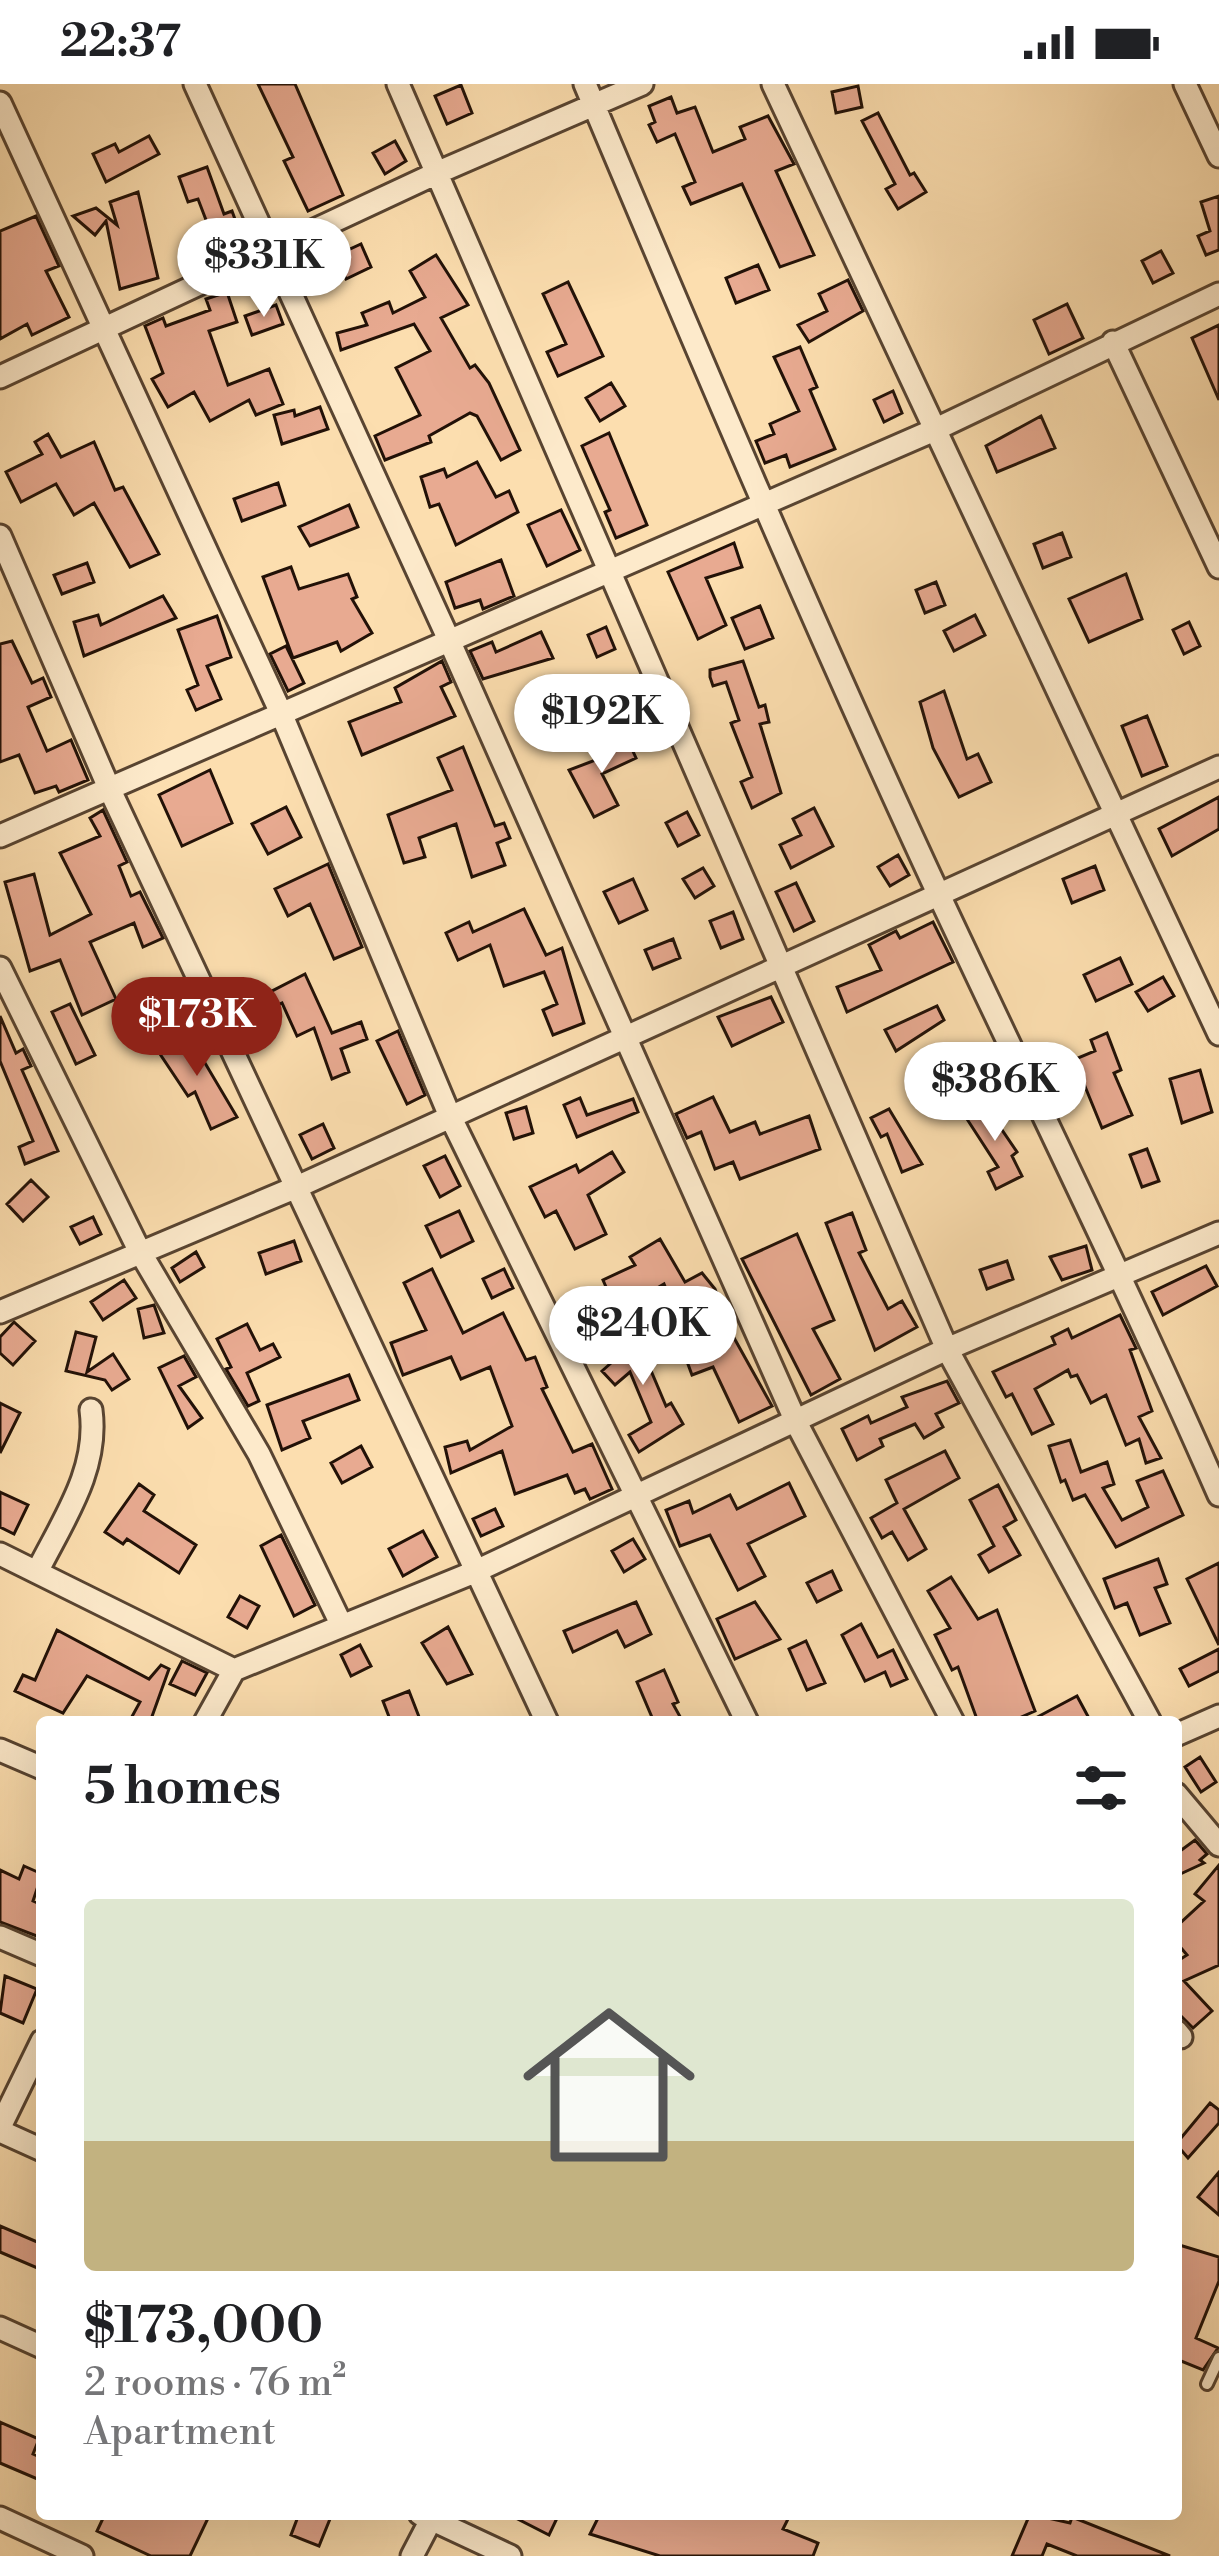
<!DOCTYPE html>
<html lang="en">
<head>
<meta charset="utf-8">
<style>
  body { margin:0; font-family:"Libre Bodoni",serif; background:#f2f2f2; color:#202124; height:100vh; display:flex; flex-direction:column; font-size:45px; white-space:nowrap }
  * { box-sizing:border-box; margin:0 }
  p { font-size:39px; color:#757577 }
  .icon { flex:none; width:66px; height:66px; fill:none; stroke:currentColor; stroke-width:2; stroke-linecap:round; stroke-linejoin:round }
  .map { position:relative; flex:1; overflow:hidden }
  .side { position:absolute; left:36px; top:1632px; width:1146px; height:804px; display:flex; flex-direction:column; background:#fff; border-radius:12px; box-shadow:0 12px 48px #0002 }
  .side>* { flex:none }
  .price { position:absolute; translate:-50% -102px; padding:0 27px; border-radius:42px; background:#fff; color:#222; font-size:39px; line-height:78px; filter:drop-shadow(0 3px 6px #0008) }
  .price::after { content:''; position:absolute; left:50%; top:72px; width:36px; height:27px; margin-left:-18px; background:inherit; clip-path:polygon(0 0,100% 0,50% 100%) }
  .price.active { background:#8f2418; color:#fff }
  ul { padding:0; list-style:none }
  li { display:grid; align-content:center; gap:24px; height:636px; padding:0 48px }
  li span { display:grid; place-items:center; height:372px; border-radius:12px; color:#555 }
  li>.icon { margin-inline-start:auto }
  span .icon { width:216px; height:216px; fill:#fffc; stroke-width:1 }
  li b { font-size:51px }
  h2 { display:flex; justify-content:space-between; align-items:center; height:144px; padding:0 48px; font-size:51px }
  .status { display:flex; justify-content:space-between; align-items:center; height:84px; padding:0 60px; background:#fff; direction:ltr }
  .status svg { height:33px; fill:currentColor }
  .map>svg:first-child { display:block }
  .building { fill:#e8aa91; stroke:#221107; stroke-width:3 }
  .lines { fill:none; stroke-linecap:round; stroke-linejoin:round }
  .service-casing { stroke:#584431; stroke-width:16 }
  .minor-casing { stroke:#584431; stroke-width:27 }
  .service { stroke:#fdeacb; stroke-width:10 }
  .minor { stroke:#fdeacb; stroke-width:21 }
</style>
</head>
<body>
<div class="status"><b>22:37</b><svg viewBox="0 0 49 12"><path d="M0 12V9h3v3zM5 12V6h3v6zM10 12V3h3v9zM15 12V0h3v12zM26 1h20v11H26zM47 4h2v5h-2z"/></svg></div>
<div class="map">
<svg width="1219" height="2472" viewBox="0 0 1219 2472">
  <rect width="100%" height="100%" fill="#fcdeaf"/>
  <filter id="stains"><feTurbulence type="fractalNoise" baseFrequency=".00167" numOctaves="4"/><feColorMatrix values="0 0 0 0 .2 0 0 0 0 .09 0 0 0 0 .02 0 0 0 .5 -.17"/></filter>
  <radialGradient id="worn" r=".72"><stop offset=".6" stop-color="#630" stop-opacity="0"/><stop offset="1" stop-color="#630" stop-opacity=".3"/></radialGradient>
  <path class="building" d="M258,0H295L343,111L308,127L284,77L293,73Z
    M461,1L472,29L447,40L435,12Z
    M858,2L862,23L836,29L832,8Z
    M671,13L677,29L695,23L713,68L745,55L740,43L768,32L794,80L776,87L814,171L780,183L742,100L691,120L683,103L695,98L675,50L657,58L649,41L655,38L649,22Z
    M878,29L910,91L914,89L926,108L898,125L886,105L895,100L862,37Z
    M149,52L159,70L106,98L93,70L115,60L119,68Z
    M395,57L406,77L385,90L373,69Z
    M207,83L224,130L232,127L241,152L216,162L198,115L188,118L179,93Z
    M138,108L158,194L120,205L106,137L95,151L73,132L96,124L117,141L110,118Z
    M1219,112V166L1206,171L1198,152L1210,147L1201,118Z
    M36,132L59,182L46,187L69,233L32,251L27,240L0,255V147Z
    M361,160L371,183L346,195L335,172Z
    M1161,167L1173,189L1153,199L1142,177Z
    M436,171L468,221L441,234L470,284L475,281L489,299L520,366L501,376L477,332L470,329L429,352L431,358L385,376L375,352L420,331L396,284L430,267L414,240L341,266L337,249L367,241L362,229L389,218L393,229L425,213L410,187Z
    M758,181L769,206L736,219L726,194Z
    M848,196L863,227L809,258L798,241L827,227L819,210Z
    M568,198L603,272L558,292L547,268L566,260L543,210Z
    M227,208L237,238L209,247L228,301L269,285L283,320L256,331L249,316L210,337L194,308L168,323L152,295L163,289L145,242L163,234L166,242L210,226L206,215Z
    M1067,220L1083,254L1049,270L1034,236Z
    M276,221L283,240L252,251L245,232Z
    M1219,241V316L1192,254Z
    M800,263L817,303L810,306L835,365L790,383L786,371L765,379L756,357L774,350L770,340L799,327L774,273Z
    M611,299L625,322L600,337L586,314Z
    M893,307L902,329L884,338L874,316Z
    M320,323L328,345L282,360L274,331L294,326L295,332Z
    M1041,332L1055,364L997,388L986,362Z
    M609,349L647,441L616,454L605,428L610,426L582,362Z
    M48,350L61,373L94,358L115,406L123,403L159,470L130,483L94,419L74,431L56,400L21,418L6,388L42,370L35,358Z
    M477,378L496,413L509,407L518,428L456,461L439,420L430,423L421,393L444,385L447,393Z
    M278,399L285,421L242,437L234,415Z
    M349,421L358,443L310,462L299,443Z
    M561,426L580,466L547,482L528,441Z
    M1062,449L1071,473L1043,484L1034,460Z
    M734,459L742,483L706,494L726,541L698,555L668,488Z
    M501,476L514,512L483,525L480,516L455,524L446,498Z
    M87,479L94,498L62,510L54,491Z
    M291,483L299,505L348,490L357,513L352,515L372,549L341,567L337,558L293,574L263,493Z
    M1126,490L1142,535L1089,558L1069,515Z
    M936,498L945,521L925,529L916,506Z
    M163,512L176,534L84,572L74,538L98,531L101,541Z
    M760,522L773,554L745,565L732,534Z
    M975,531L985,551L954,567L944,547Z
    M217,532L231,573L207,582L221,615L196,626L187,606L198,601L178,546Z
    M1189,538L1200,562L1184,570L1173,546Z
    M606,543L615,565L597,573L588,551Z
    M541,548L553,574L483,595L470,567L492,558L496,568Z
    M12,557L32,599L43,594L51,613L28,623L47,667L71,656L88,696L59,708L56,702L35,709L19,671L0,678V560Z
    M286,562L304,599L288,607L270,570Z
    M442,577L451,598L441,603L455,632L362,671L349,638L401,618L395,604Z
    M743,577L759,623L765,621L769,638L760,640L781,709L752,724L741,698L752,693L731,639L739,636L726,598L713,602L710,593V586Z
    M562,606L576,640L536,657L522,622Z
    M944,607L967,675L978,670L991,698L959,713L933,664L920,618Z
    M1147,632L1167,682L1142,692L1122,642Z
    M626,652L636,674L602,690L618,721L594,733L569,686L609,671L605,661Z
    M463,663L495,742L504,739L510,754L497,759L505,781L472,793L456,740L419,754L425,773L404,779L388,731L452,706L438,674Z
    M210,686L232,739L182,762L159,711Z
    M1219,713V745L1172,772L1159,745Z
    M286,723L301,753L268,770L252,740Z
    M814,724L833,762L791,784L780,761L801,751L793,735Z
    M103,726L127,778L119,782L131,812L140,808L163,854L143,863L134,839L90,858L116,915L82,931L60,876L30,887L5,798L34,790L50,851L91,830L60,769L100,752L90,734Z
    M687,728L699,751L678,762L666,739Z
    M898,771L909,791L890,802L878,783Z
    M328,780L362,863L334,875L310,820L288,832L275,805Z
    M1095,782L1104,806L1072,819L1063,795Z
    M703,784L714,802L695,814L683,795Z
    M633,795L647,826L619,839L604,808Z
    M796,799L814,837L794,847L776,808Z
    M524,825L546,871L562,864L584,939L553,951L543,926L557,920L544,888L504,902L490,861L458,876L446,849L469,838L473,848Z
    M733,828L743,855L721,864L710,837Z
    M933,838L953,878L847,928L837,903L881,886L869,861L896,847L900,854Z
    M673,855L680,874L653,885L645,866Z
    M1120,874L1132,900L1096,917L1084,891Z
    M305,890L332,949L361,938L367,955L341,965L349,988L332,995L314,944L297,952L282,919L241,938L235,926Z
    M1163,893L1174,912L1148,927L1136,908Z
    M174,899L182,920L151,933L142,912Z
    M771,913L783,938L732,962L718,933Z
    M70,920L95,971L76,980L52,928Z
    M937,922L944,936L896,967L885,946Z
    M0,932L16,969L23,965L31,982L22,986L58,1067L25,1080L19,1063L33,1057L0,977Z
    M186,947L237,1033L211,1045L195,1008L188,1012L156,964Z
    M398,947L425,1011L407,1020L377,957Z
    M1107,949L1121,986L1114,989L1132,1031L1102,1044L1084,1000L1071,1006L1061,981L1095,967L1091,956Z
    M1200,986L1212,1028L1182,1039L1170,995Z
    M713,1013L730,1048L755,1038L760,1050L809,1032L820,1065L740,1095L733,1078L715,1085L701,1048L687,1054L676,1030Z
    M580,1014L587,1031L633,1015L638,1028L577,1053L564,1021Z
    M995,1018L1004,1037L998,1040L1017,1068L1012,1072L1022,1092L996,1105L988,1088L998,1083L965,1032Z
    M526,1023L533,1049L514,1055L506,1029Z
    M889,1025L922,1080L902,1088L887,1050L881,1053L871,1034Z
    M323,1040L334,1064L312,1075L300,1051Z
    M1147,1065L1159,1097L1142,1103L1130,1071Z
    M612,1068L624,1088L588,1111L606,1150L575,1165L556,1127L545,1133L530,1103L576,1081L579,1088Z
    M445,1072L460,1102L440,1113L424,1082Z
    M31,1096L48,1113L23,1137L7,1120Z
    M459,1127L473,1157L441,1173L426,1142Z
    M852,1129L866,1166L859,1169L888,1225L902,1217L917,1243L875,1266L826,1139Z
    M93,1133L101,1150L80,1160L71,1143Z
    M797,1150L834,1236L813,1245L840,1295L811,1311L742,1175Z
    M660,1155L685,1198L702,1189L715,1205L733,1252L772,1322L739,1338L713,1283L692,1291L682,1264L694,1258L677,1214L671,1217L664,1200L617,1228L603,1196L635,1181L630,1173Z
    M294,1157L301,1177L266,1190L259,1169Z
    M1086,1162L1092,1186L1062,1196L1050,1173Z
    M196,1168L204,1183L180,1198L172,1184Z
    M1007,1177L1013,1195L987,1205L980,1186Z
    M1206,1182L1217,1202L1163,1231L1152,1208Z
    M432,1185L463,1249L503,1229L526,1276L535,1273L547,1303L542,1305L573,1368L592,1360L612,1405L590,1415L585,1405L575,1409L567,1391L515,1410L502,1367L451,1389L445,1363L467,1357L470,1366L512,1342L490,1283L461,1295L451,1273L403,1291L391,1259L426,1246L404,1199Z
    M504,1185L513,1204L492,1214L483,1195Z
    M124,1196L136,1214L103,1236L91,1218Z
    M154,1221L164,1249L144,1254L138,1225Z
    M1120,1231L1136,1264L1130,1266L1152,1327L1139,1333L1161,1374L1146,1379L1139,1355L1126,1361L1106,1311L1091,1319L1077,1291L1071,1293L1068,1286L1035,1305L1053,1340L1032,1350L1012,1310L1006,1313L993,1288L1055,1260L1052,1253L1068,1245L1072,1254Z
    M635,1234L644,1253L638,1256L666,1322L671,1319L683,1340L639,1368L629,1351L651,1338L630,1288L615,1301L602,1287L637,1256L626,1262L617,1242Z
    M14,1238L35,1257L13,1281L0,1269V1253Z
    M247,1240L260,1266L273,1260L280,1273L247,1289L259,1317L248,1322L226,1285L231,1283L217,1255Z
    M76,1248L96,1253L87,1288L113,1270L129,1295L112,1306L105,1296L66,1287Z
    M184,1272L196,1293L179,1302L202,1334L188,1344L159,1284Z
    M349,1291L359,1316L303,1337L310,1354L282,1366L267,1321Z
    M947,1297L959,1319L936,1330L943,1343L924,1354L915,1340L880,1355L883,1362L857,1376L842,1345L868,1332L871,1339L907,1323L902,1313Z
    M0,1319L20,1329L0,1369Z
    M1070,1356L1081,1388L1107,1378L1114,1400L1103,1404L1122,1436L1148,1423L1137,1397L1163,1387L1183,1431L1116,1463L1085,1411L1073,1416L1065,1396L1061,1398L1049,1362Z
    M361,1362L372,1383L342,1399L331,1379Z
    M945,1367L959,1394L904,1425L926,1465L908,1476L892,1448L882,1454L871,1434L897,1419L886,1396Z
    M789,1399L805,1432L748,1460L765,1492L738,1506L710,1451L680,1462L666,1426L689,1417L693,1429L730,1411L737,1425Z
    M139,1400L154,1411L144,1427L196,1461L179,1489L127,1455L123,1460L105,1448Z
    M998,1401L1016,1436L1004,1443L1020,1471L989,1488L979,1471L994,1462L970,1416Z
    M0,1408L28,1421L14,1450L0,1443Z
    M495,1425L503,1442L481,1452L473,1435Z
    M423,1447L437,1473L403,1492L389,1465Z
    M281,1451L315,1521L294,1532L261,1462Z
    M633,1455L645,1475L624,1488L612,1467Z
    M1158,1475L1167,1500L1155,1504L1170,1539L1140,1551L1127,1519L1115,1524L1104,1495Z
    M1219,1479V1561L1187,1495Z
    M832,1487L841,1506L817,1518L807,1499Z
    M951,1493L978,1535L997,1526L1035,1627L1010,1638H978L958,1583L952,1586L935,1551L950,1544L928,1507Z
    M240,1512L259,1522L247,1544L228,1533Z
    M636,1518L651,1550L625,1563L617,1547L573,1568L564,1547Z
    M755,1518L780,1555L735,1575L717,1535Z
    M861,1540L878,1573L893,1566L907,1595L891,1602L885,1588L865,1597L842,1551Z
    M448,1543L472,1590L447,1600L422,1559Z
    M57,1546L149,1595L161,1581L169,1585L150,1638H129L140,1618L87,1592L63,1629L15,1607L23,1591L35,1596Z
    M806,1557L825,1599L807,1606L789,1565Z
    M360,1561L371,1582L351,1592L341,1571Z
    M1219,1565V1587L1189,1602L1180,1585Z
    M182,1577L207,1589L195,1611L170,1600Z
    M664,1586L678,1618L673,1620L683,1638H654L637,1598Z
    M409,1607L421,1638H391L383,1617Z
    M1077,1612L1091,1638H1028Z
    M1200,1673L1216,1698L1201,1708L1185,1683Z
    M1195,1756L1207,1770L1200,1776L1204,1779L1176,1792V1770Z
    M1219,1781V1881L1184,1897L1212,1927L1193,1944L1176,1927V1878L1187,1871L1176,1858V1843L1204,1817L1195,1810Z
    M24,1782L42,1790L33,1817L42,1821V1854L0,1838V1786L19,1795Z
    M5,1892L37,1905L23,1939L0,1929Z
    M1210,2019L1219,2026V2039L1188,2074L1176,2060Z
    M1219,2088V2131L1198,2113Z
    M0,2142L42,2160V2186L0,2168Z
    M1176,2160L1219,2173V2197L1196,2254L1218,2264L1203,2286L1176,2275Z
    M0,2338L39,2355L33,2370L42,2374V2397L0,2379Z
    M105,2430H210L190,2472H151L97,2447Z
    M299,2430H332L319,2462L291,2451Z
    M508,2430H559L549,2451Z
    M600,2430H778L788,2435L783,2445L818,2459L813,2472H660L590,2450Z
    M1030,2430L1070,2439L1072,2433L1170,2472H1077L1047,2460L1042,2472H1012Z"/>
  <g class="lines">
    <defs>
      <path id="service" d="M1207,2300L1219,2274"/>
      <path id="minor" d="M195,0L449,556L797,1340L953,1638
        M398,0L947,1265L1150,1638
        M585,0C699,271 814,542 938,809C1032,1010 1130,1208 1219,1411
        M773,0L1219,950
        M1185,0L1219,72
        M0,19L281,629L449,1030L747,1638
        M1113,258L1219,483
        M0,293L439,88L642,0
        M0,452L109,704L547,1638
        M0,752L932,347L1219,210
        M0,884L139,1166L259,1370L342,1542
        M0,1228L299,1102L1219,683
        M0,1470L234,1586
        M37,1488C63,1436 99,1386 91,1326
        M205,1638L234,1586L472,1489L947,1265L1219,1149
        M1176,1651L1219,1632
        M0,1666L42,1684
        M1176,1710L1219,1761
        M0,1853L42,1871
        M1176,1947L1181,1953
        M0,2043L42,1957
        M0,2047L42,2066
        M0,2244L42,2263
        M420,2430L510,2472
        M0,2434L82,2472
        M412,2472L434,2430"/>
    </defs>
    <use href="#service" class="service-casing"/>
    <use href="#minor" class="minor-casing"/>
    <use href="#service" class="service"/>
    <use href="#minor" class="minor"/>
  </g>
  <rect width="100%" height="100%" filter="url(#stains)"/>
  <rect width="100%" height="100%" fill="url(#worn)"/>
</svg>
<b class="price" style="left:264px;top:236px">$331K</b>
<b class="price" style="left:602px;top:692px">$192K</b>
<b class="price active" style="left:197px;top:995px">$173K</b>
<b class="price" style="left:995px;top:1060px">$386K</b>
<b class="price" style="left:643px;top:1304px">$240K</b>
<section class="side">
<h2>5 homes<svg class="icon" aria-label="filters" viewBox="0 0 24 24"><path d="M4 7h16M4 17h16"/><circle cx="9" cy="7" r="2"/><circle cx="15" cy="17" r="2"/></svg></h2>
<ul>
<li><span style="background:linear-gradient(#dfe7d0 65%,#c2b280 0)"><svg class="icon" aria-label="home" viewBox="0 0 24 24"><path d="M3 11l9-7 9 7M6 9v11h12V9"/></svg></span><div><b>$173,000</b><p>2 rooms · 76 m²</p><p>Apartment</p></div></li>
</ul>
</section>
</div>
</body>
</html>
